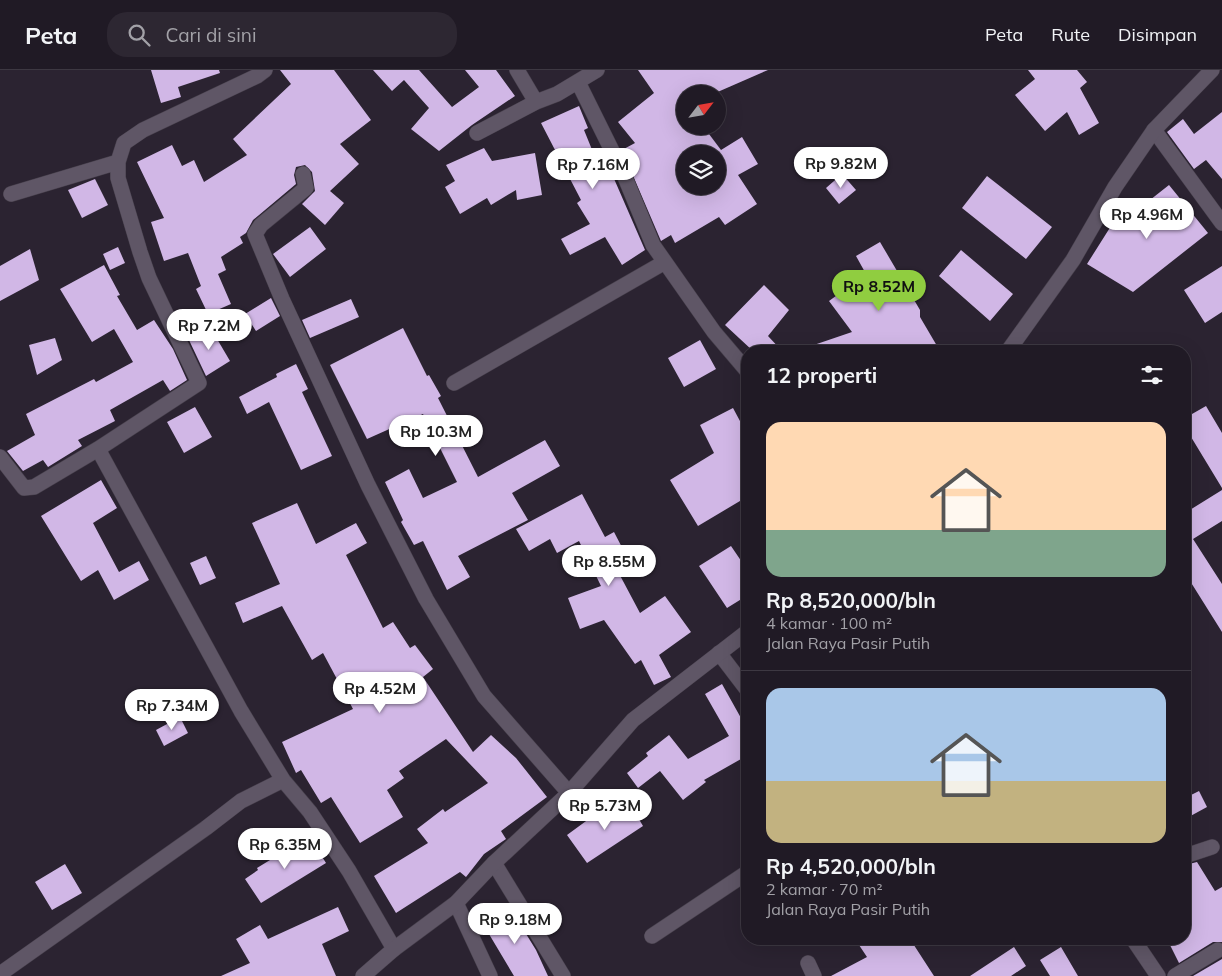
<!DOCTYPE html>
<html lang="id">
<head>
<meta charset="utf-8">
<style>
  body { margin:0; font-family:Mulish,sans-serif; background:#2d2732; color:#f1f3f6; height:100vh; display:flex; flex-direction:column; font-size:19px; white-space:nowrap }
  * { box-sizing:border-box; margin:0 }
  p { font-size:16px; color:#a2a1a7 }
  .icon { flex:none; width:28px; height:28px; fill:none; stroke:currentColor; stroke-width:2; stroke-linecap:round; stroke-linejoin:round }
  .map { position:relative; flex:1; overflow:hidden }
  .sheet { position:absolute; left:741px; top:275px; width:450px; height:600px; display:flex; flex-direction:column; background:#201a25; border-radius:20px; box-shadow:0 5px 20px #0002,0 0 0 1px #3d3842 }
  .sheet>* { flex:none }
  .needle { width:32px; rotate:59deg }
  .tools { position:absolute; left:676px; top:15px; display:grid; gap:10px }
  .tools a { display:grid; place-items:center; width:50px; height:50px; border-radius:50%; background:#201a25; box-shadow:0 5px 20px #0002,0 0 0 1px #3d3842; font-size:25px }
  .price { position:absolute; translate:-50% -42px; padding:0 11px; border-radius:18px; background:#fff; color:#222; font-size:16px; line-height:32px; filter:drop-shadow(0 1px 2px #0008) }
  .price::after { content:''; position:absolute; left:50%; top:30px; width:15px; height:11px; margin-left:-8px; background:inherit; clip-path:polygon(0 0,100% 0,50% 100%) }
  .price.active { background:#90cd40; color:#111 }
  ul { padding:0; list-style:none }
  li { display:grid; align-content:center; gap:10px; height:265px; padding:0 25px }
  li+li { border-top:1px solid #3d3842 }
  li span { display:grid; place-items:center; height:155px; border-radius:15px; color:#555 }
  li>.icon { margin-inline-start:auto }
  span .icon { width:90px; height:90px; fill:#fffc; stroke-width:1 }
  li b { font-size:21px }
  h2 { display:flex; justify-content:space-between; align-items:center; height:60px; padding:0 25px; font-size:21px }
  header { display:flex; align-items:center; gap:30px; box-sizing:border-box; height:70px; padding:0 25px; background:#201a25; border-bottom:1px solid #3d3842 }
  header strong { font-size:24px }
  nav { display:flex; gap:28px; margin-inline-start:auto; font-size:18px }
  .search { width:350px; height:45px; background:#2d2732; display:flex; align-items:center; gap:12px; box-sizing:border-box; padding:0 18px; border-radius:20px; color:#a2a1a7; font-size:19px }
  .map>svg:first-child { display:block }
  .building { fill:#d1b7e6; fill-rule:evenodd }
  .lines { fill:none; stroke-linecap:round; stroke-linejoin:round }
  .minor-casing { stroke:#463f4b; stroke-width:16 }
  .tertiary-casing { stroke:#463f4b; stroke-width:16 }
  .minor { stroke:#5f5666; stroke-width:15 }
  .tertiary { stroke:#5f5666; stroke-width:15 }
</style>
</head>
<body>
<header>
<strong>Peta</strong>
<div class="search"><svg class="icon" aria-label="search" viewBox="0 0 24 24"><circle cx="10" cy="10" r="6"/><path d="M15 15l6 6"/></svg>Cari di sini</div>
<nav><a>Peta</a><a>Rute</a><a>Disimpan</a></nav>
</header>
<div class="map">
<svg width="1222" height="906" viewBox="0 0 1222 906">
  <rect width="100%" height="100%" fill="#2b2331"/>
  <path class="building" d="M151,0H219L220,3L178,17L181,27L161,33Z
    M280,0H334L371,50L340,74L359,94L330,121L344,133L325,155L302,134L315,121L312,102L305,95L296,97L294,105L296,114L253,150L246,163L240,167L243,173L221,187L226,200L218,204L231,234L208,244L196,219L201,216L188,183L164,191L151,152L164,148L137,92L172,75L182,96L194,90L204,112L247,85L233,69L291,14Z
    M373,0H419L452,37L479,17L465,0H496L515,26L472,55L439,81L411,59L429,38L404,10L392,21Z
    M638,0H768L713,24H685V56H703L721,80L742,67L758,94L738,105L757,134L725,155L719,147L675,173L671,165L661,171L622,80L635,73L618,52L654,23ZM685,84H718V116H685Z
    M1028,0H1077L1087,12L1080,18L1099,53L1079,65L1067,42L1045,61L1015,25L1035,9Z
    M579,36L588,58L584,60L597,92L605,88L645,180L622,195L605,167L570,185L561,169L590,154L577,133L581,130L541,53Z
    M1222,42V109L1206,90L1194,99L1167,62L1183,49L1194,64Z
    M484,78L492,91L535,83L542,125L517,130L516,120L491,135L487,128L460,144L445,117L455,111L446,95Z
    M842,104L856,120L839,134L826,118Z
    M987,106L1052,157L1026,189L962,138Z
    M95,109L108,135L82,148L68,120Z
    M1169,115L1208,163L1133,222L1087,194L1111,156L1109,154L1132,136L1136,141Z
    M310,157L326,179L290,207L273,184Z
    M880,172L920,240V247L940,281H805V278L852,262L829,231L866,204L856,186Z
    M118,177L125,193L110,200L103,184Z
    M30,179L39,210L0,231V196Z
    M961,180L1013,224L990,251L939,206Z
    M104,195L120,225L117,226L137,260L154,250L173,279L187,310L170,321L163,310L110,340L115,351L78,370L82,376L48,397L43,390L23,401L7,381L35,365L26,344L94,309L96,312L133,292L114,259L92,272L60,219Z
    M1222,196V242L1205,253L1184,220Z
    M764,215L789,240L768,266L782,281H753L725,255Z
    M271,228L280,246L256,261L245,244Z
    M351,229L359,247L310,268L302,250Z
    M210,257L230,291L206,306L189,270Z
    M403,258L427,306L429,305L441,326L438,328L478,407L545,370L560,396L512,423L528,450L458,486L470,507L447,520L423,471L414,475L401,452L403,450L385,412L409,399L423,428L457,412L423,344L367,369L330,295Z
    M55,268L62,290L37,305L29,275Z
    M700,270L716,299L684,317L668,288Z
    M296,294L308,319L302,322L332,386L301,400L269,332L247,344L239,327L277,307L276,304Z
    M1206,336L1222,363V418L1185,357V348Z
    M195,337L212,367L184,383L167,352Z
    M733,338L748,366V405L740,412L745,421V428L698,456L670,410L714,383L700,355Z
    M101,410L117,438L93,453L119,502L139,491L149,510L114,530L98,500L81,511L41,446Z
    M1222,420V451L1193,469L1222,514V562L1185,503V443Z
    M582,424L605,467L614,462L628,489L615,496L640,543L665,526L691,562L659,585L671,607L654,615L641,590L635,594L604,550L580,559L568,528L601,516L579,471L557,483L550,469L529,481L516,459Z
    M297,433L316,474L356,453L367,473L346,485L383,558L393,552L410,578L415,575L433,599L423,607L473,682L491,665L516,688L547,727L501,761L506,769L484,784L466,807L460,802L396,843L374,806L428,773L417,759L443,739L445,742L488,713L446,669L399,701L404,708L387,720L403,747L360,773L331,727L321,733L301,700L296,703L282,672L353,639L323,583L312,590L282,536L243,553L235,533L280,514L252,453Z
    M731,476L748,501V525L727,538L699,496Z
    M206,486L216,508L200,515L190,493Z
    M722,614L746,657L748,656V700L741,689L704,710L706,712L683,730L660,701L638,718L627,703L648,686L646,683L669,665L688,689L729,666L705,624Z
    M180,647L188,663L164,676L156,660Z
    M1199,721L1207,737L1185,749V728Z
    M627,729L643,756L587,793L567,765L597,743L599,746Z
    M309,766L326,793L261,833L245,809L258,800L257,798Z
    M1197,792L1215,821L1222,817V872H1213L1179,893L1167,869H1185V795Z
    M65,794L82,823L52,840L35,812Z
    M338,837L349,861L322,874L336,906H221L250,893L236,869L260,855L268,869Z
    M510,838L536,880L548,906H514L483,854Z
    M855,869H910L934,906H831L867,887Z
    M1014,877L1026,896L1011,906H970Z
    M1061,877L1078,906H1050L1040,890Z
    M1222,889V906H1193Z"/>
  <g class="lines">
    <defs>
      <path id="minor" d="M517,0L536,32L557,24L597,0
        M578,12L624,105L653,175L714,262L748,302
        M1154,60L1222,153
        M477,63L536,32
        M303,104L306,118L261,155L255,164L282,229L368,415L426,529L484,626L569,723
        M11,124L118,92
        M454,313L665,192
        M98,379L241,641L283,710L310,742L349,801L394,879
        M0,387L24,418L34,417L98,379L199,313L149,208L140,182L118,108V92L124,73L143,60L257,6L265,0
        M719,583L748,621
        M1185,786L1212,777
        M494,793L563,906
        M456,833L490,906
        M652,866L748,802
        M1133,869L1158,906
        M808,893L814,906
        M0,904L206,758L241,731L283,710
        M1175,906L1218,880"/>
      <path id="tertiary" d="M1008,281L1073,190L1115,117L1154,60L1212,0
        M363,906L394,879L456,833L494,793L569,723L633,650L748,561"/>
    </defs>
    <use href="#minor" class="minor-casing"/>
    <use href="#tertiary" class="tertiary-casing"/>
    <use href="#minor" class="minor"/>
    <use href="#tertiary" class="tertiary"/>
  </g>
</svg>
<div class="tools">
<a><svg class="needle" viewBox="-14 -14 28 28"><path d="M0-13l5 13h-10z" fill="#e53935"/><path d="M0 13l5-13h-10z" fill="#a2a1a7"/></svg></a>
<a><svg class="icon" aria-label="layers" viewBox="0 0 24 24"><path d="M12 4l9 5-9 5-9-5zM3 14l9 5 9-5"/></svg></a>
</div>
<b class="price" style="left:841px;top:119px">Rp 9.82M</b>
<b class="price" style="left:593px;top:120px">Rp 7.16M</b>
<b class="price" style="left:1147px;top:170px">Rp 4.96M</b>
<b class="price active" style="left:879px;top:242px">Rp 8.52M</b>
<b class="price" style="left:209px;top:281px">Rp 7.2M</b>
<b class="price" style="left:436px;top:387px">Rp 10.3M</b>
<b class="price" style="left:609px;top:517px">Rp 8.55M</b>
<b class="price" style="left:380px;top:644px">Rp 4.52M</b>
<b class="price" style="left:172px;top:661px">Rp 7.34M</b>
<b class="price" style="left:605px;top:761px">Rp 5.73M</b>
<b class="price" style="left:285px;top:800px">Rp 6.35M</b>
<b class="price" style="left:515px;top:875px">Rp 9.18M</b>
<section class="sheet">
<h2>12 properti<svg class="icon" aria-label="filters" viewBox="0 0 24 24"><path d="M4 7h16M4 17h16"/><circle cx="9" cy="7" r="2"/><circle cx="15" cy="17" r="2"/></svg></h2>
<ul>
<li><span style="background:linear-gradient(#ffd9b3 70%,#7fa58c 0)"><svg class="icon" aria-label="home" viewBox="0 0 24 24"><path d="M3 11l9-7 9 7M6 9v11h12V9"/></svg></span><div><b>Rp 8,520,000/bln</b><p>4 kamar · 100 m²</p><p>Jalan Raya Pasir Putih</p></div></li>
<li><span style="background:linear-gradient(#a9c7e8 60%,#c2b280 0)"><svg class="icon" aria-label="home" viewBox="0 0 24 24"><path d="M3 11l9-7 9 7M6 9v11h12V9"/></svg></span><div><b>Rp 4,520,000/bln</b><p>2 kamar · 70 m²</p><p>Jalan Raya Pasir Putih</p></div></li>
</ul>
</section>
</div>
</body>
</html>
